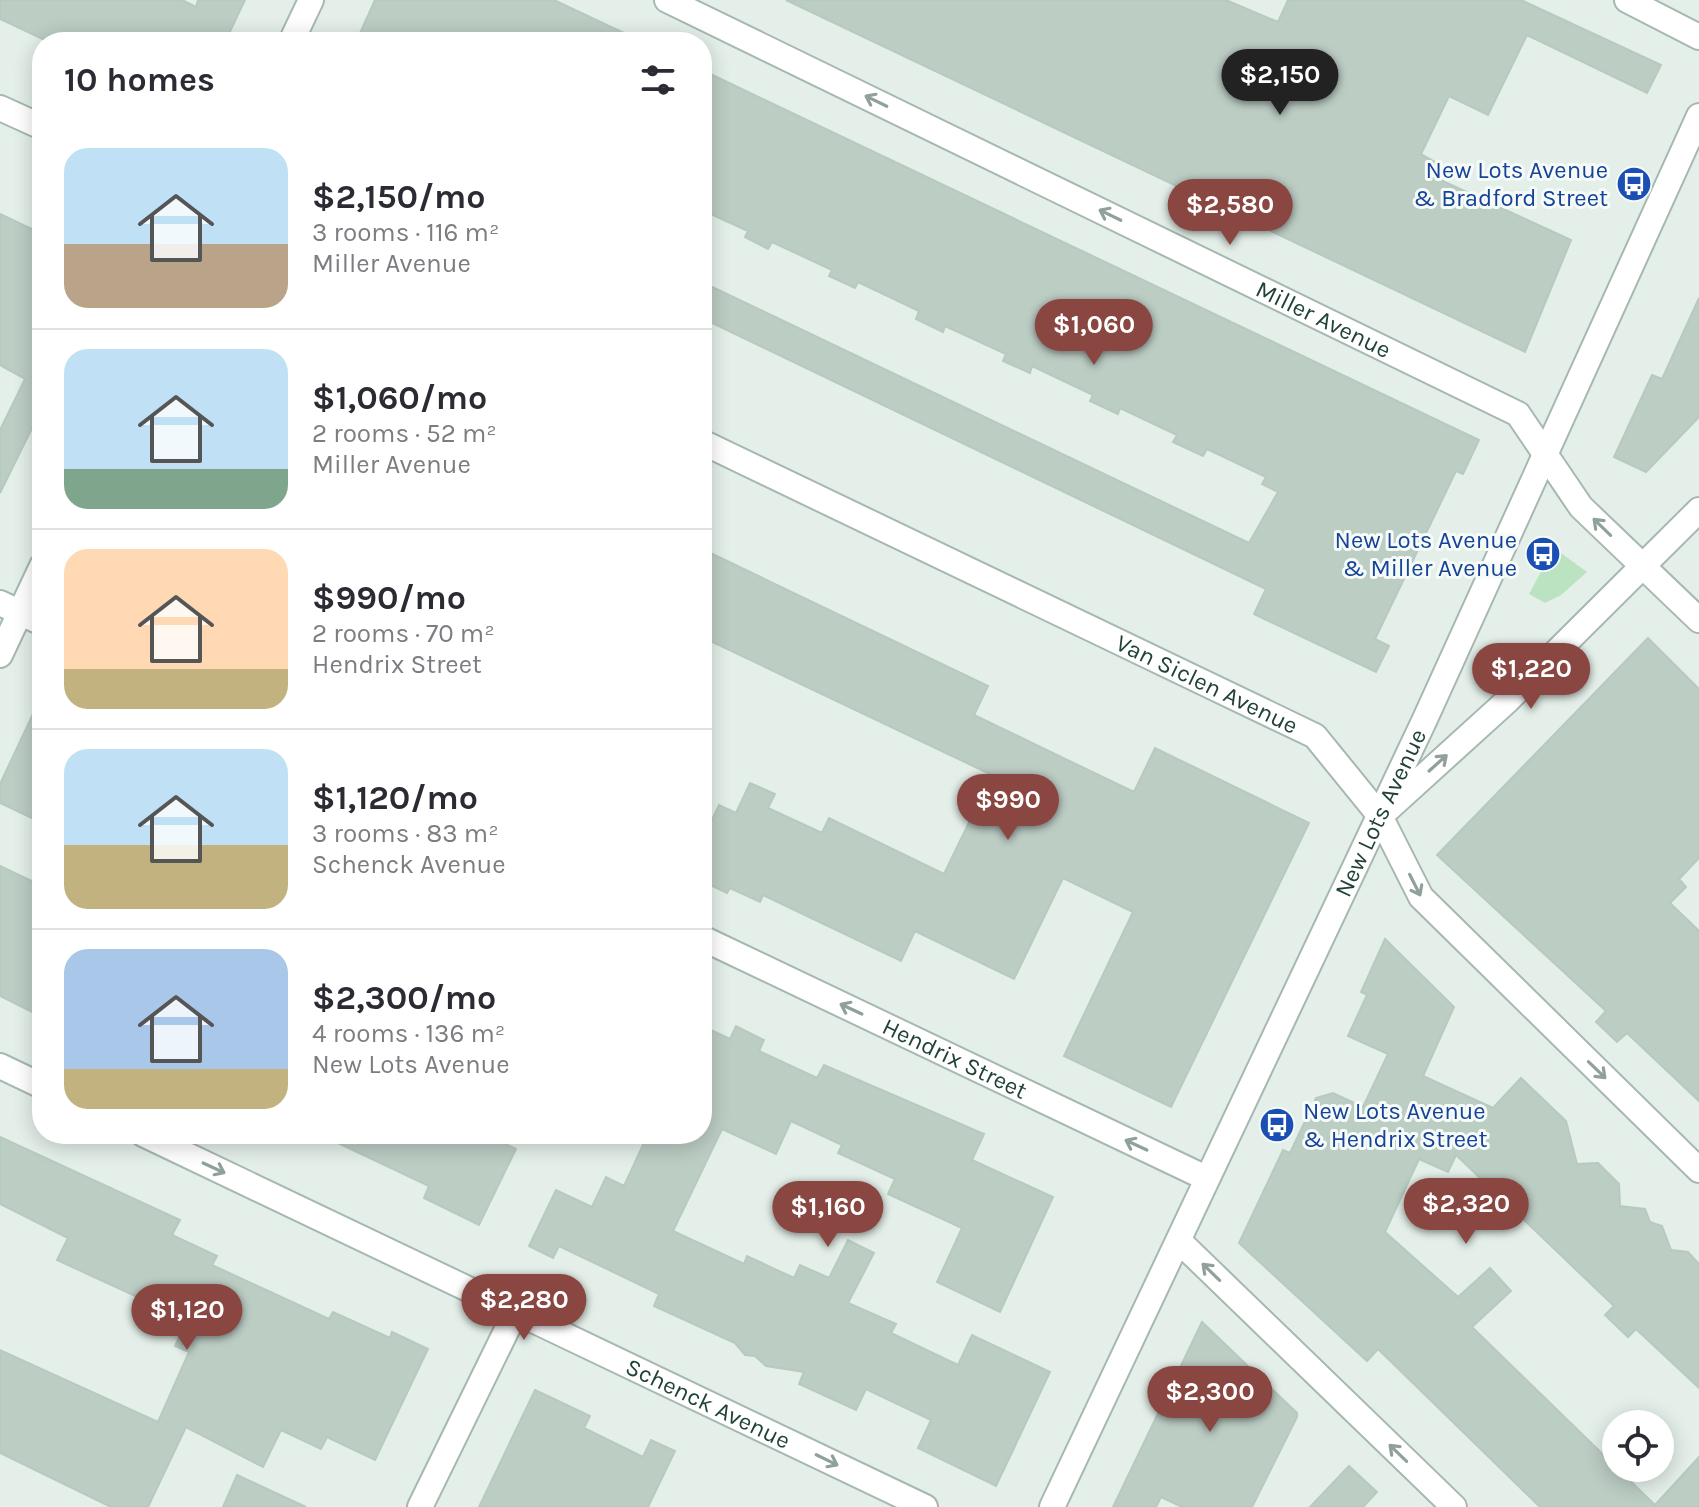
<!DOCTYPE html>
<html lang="en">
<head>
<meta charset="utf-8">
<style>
  body { margin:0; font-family:Karla,sans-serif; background:#f7f7f7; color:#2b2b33; height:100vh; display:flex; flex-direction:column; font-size:30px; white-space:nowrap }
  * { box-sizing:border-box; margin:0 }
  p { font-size:26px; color:#7c7c81 }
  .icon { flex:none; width:44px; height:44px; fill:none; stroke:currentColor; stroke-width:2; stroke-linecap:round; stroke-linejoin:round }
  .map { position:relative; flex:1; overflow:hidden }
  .panel { position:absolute; left:32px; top:32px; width:680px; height:1112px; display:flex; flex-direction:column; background:#fff; border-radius:32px; box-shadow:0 4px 20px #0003 }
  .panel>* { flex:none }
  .fabs { position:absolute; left:1602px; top:1410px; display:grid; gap:16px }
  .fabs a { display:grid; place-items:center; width:72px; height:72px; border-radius:50%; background:#fff; box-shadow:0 4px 20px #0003; font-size:40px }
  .price { position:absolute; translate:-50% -68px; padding:0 18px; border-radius:28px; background:#8a4641; color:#fff; font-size:26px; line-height:52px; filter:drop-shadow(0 2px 4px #0008) }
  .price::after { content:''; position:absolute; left:50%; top:48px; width:24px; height:18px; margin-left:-12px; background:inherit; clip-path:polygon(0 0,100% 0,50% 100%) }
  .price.active { background:#222; color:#fff }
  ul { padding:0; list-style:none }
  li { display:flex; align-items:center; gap:24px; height:200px; padding:0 32px }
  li+li { border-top:2px solid #e1e1e2 }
  li span { display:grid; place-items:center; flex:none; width:224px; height:160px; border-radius:24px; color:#555 }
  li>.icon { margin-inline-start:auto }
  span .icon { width:96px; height:96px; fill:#fffc; stroke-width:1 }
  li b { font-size:34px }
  h2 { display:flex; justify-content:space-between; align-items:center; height:96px; padding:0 32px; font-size:34px }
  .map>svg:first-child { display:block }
  .green { fill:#bbe2c1 }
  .building { fill:#bccdc4; stroke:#b6cabf; stroke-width:2 }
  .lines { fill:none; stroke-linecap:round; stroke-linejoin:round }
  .minor-casing { stroke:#a6b8b0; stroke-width:28 }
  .minor { stroke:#fff; stroke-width:24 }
  .oneway { stroke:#90a19a }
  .labels { text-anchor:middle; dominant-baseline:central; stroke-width:6; stroke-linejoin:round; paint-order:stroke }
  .transit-label { font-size:24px; fill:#164399; stroke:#f6fbf8; text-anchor:end }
  .street-label { font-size:24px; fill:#214336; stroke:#f6fbf8 }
</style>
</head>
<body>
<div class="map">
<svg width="1699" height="1507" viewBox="0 0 1699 1507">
  <rect width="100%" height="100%" fill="#e4efe9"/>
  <path class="green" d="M1554,548L1587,572L1561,595L1545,603L1529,594Z"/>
  <path class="building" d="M0,0H182L196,7L198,0H245L225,42H49L0,19Z
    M375,0H554L643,42H356Z
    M786,0H1226L1278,22L1288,0H1521L1661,65L1647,93L1527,35L1488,115L1449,96L1421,154L1440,165L1434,177L1571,240L1525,352Z
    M702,70L1479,440L1463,474L1456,471L1375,639L1389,646L1376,672L1254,614L1266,589L702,318V282L1249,543L1278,492L1262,484L1266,477L1207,449L1203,456L1173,442L1177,435L1120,408L1118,414L1090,401L1093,395L1032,366L1030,373L1003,361L1006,354L945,326L943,332L916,319L919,311L858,282L855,288L829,276L832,270L772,242L768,249L745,237L748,231L702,210Z
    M0,214L42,234V408L0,493V430L25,379L0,365Z
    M1699,298V417L1646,472L1614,457L1652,375L1662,379Z
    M702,549L988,686L974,715L1134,792L1155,748L1309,823L1171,1107L1064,1056L1133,912L1063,878L1014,979L915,931L901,961L763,895L760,902L730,888L727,893L702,881V841L719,805L736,813L750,783L775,794L768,808L822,833L829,818L944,874L992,775L702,637Z
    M1648,638L1699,689V858L1679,879L1686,887L1670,903L1699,931V1101L1627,1033L1617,1042L1596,1022L1606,1011L1437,855Z
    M42,695V823L0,803V784Z
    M0,866L42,886V1017L0,996Z
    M1385,939L1454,1007L1423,1076L1493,1108L1521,1078L1566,1121L1577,1164L1598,1163L1619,1184L1620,1206L1645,1209L1650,1222L1662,1226L1671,1250L1688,1252L1699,1264V1388L1636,1329L1628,1337L1605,1315L1614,1306L1456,1155L1448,1172L1419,1159L1385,1232L1458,1297L1490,1268L1511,1291L1472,1327L1655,1505L1699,1457V1507H1540L1378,1349L1367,1361L1239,1243L1283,1150L1290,1153L1316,1098L1333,1093L1363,1107L1388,1054L1348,1036L1367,995L1361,992Z
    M702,1026L730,1039L736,1026L764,1040L759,1051L817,1078L824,1065L984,1134L972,1160L1053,1197L1000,1312L937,1282L962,1228L888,1194L895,1179L838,1153L842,1145L791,1121L776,1154L722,1129L673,1231L744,1264L747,1256L794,1278L800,1265L829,1278L848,1240L874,1253L848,1303L896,1324L891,1333L958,1365L972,1335L1050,1372L996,1486L918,1448L931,1420L866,1389L856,1410L799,1384L804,1372L766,1366L755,1356L745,1355L735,1343L654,1306L659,1294L559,1246L553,1258L529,1246L556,1190L592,1207L606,1177L624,1186L648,1134H702Z
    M319,1134H485L516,1149L479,1225L424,1198L429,1186Z
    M0,1137L180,1220L172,1235L217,1256L212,1265L329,1319L333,1312L390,1338L392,1332L428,1349L375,1460L327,1437L321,1449L281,1430L263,1467L186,1427L148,1507H111L0,1453V1350L158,1422L189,1352L175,1346L183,1330L153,1315L157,1306L57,1260L68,1238L0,1204Z
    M1202,1322L1297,1413V1417L1252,1507H1182L1161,1497L1156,1507H1113Z
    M535,1390L590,1416L584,1428L643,1457L651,1440L675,1451L648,1507H479Z
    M1349,1466L1377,1492L1363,1507H1310Z
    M237,1475L306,1507H223Z"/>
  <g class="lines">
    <defs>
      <g id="minor">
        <path id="s1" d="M667,0L1518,414L1581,507L1699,620"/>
        <path d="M1627,0L1699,37"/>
        <path d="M291,42L311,0"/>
        <path d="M0,108L42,127"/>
        <path id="s2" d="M702,442L1315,736L1380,816L1421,897L1699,1170"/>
        <path d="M0,603L42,623"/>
        <path d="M0,655L42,566"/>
        <path d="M1388,809L1507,701L1699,510"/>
        <path id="s3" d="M702,938L1206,1178"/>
        <path d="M0,1066L42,1086"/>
        <path id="s4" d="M143,1134L925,1507"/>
        <path d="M1179,1241L1454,1507"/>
        <path d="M420,1507L516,1311"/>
        <path id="s5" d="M1052,1507L1425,719L1699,116"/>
      </g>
    </defs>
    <use href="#minor" class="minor-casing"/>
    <use href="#minor" class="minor"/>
  </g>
  <defs><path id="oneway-shaft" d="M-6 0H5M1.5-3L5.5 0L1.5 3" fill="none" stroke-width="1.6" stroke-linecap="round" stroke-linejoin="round" transform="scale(2)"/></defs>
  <g class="oneway">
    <use href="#oneway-shaft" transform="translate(876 101) rotate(-154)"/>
    <use href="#oneway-shaft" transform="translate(1110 215) rotate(-154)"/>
    <use href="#oneway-shaft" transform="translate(1602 527) rotate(-136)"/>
    <use href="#oneway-shaft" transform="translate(1438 763) rotate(-42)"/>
    <use href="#oneway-shaft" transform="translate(1415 885) rotate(63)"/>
    <use href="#oneway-shaft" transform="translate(851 1009) rotate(-155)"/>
    <use href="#oneway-shaft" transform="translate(1597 1070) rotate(44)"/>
    <use href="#oneway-shaft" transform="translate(1136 1145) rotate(-155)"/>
    <use href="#oneway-shaft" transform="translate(214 1168) rotate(25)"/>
    <use href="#oneway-shaft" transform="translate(1211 1272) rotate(-136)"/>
    <use href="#oneway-shaft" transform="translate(1398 1453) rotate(-136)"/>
    <use href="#oneway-shaft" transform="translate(827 1460) rotate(26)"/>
  </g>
  <defs>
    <symbol id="bus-disc" viewBox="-11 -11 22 22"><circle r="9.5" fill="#1a4fb4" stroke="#f6fbf8"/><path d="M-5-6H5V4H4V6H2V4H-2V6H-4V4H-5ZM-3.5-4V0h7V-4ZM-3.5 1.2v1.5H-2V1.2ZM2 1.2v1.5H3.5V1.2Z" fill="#fff"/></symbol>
  </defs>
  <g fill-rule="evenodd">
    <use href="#bus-disc" x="1614" y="164" width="40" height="40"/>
    <use href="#bus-disc" x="1523" y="534" width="40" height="40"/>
    <use href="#bus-disc" x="1257" y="1105" width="40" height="40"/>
  </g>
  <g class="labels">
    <g class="transit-label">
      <text x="1608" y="170">New Lots Avenue<tspan x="1608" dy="28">&amp; Bradford Street</tspan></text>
      <text x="1517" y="540">New Lots Avenue<tspan x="1517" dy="28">&amp; Miller Avenue</tspan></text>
      <text x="1303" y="1111" text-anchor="start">New Lots Avenue<tspan x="1303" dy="28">&amp; Hendrix Street</tspan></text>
    </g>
    <g class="street-label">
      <text stroke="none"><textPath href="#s1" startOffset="730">Miller Avenue</textPath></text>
      <text stroke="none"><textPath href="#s2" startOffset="560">Van Siclen Avenue</textPath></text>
      <text stroke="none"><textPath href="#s5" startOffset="768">New Lots Avenue</textPath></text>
      <text stroke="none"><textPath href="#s3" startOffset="280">Hendrix Street</textPath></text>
      <text stroke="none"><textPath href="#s4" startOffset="626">Schenck Avenue</textPath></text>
    </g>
  </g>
</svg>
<div class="fabs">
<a><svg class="icon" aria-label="locate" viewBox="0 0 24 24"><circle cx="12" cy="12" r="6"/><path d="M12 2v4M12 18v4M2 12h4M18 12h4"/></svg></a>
</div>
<b class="price active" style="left:1280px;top:117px">$2,150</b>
<b class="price" style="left:1230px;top:247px">$2,580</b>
<b class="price" style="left:1094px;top:367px">$1,060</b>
<b class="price" style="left:1531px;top:711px">$1,220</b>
<b class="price" style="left:1008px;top:842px">$990</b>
<b class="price" style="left:1466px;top:1246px">$2,320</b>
<b class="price" style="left:828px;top:1249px">$1,160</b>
<b class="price" style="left:524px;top:1342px">$2,280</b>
<b class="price" style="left:187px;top:1352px">$1,120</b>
<b class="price" style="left:1210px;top:1434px">$2,300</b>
<section class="panel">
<h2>10 homes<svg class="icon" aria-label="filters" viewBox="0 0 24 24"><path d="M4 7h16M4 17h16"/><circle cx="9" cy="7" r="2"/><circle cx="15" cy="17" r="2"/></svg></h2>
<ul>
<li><span style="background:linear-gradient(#bfe0f5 60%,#b9a48a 0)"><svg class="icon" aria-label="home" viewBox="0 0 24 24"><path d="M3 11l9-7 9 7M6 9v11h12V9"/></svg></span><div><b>$2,150/mo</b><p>3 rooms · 116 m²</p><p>Miller Avenue</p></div></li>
<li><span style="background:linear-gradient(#bfe0f5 75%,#7fa58c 0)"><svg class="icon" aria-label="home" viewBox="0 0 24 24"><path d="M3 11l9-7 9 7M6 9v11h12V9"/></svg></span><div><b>$1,060/mo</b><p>2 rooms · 52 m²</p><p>Miller Avenue</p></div></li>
<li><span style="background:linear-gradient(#ffd9b3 75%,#c2b280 0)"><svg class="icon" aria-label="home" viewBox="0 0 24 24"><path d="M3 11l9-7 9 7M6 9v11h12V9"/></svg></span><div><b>$990/mo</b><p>2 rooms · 70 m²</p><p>Hendrix Street</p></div></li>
<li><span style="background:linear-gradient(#bfe0f5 60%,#c2b280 0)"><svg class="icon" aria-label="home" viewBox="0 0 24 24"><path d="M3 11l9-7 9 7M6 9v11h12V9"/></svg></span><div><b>$1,120/mo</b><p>3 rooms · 83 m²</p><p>Schenck Avenue</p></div></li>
<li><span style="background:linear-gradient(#a9c7e8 75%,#c2b280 0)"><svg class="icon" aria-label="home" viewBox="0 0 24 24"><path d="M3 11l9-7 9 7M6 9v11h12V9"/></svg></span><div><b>$2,300/mo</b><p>4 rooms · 136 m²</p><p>New Lots Avenue</p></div></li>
</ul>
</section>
</div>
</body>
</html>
